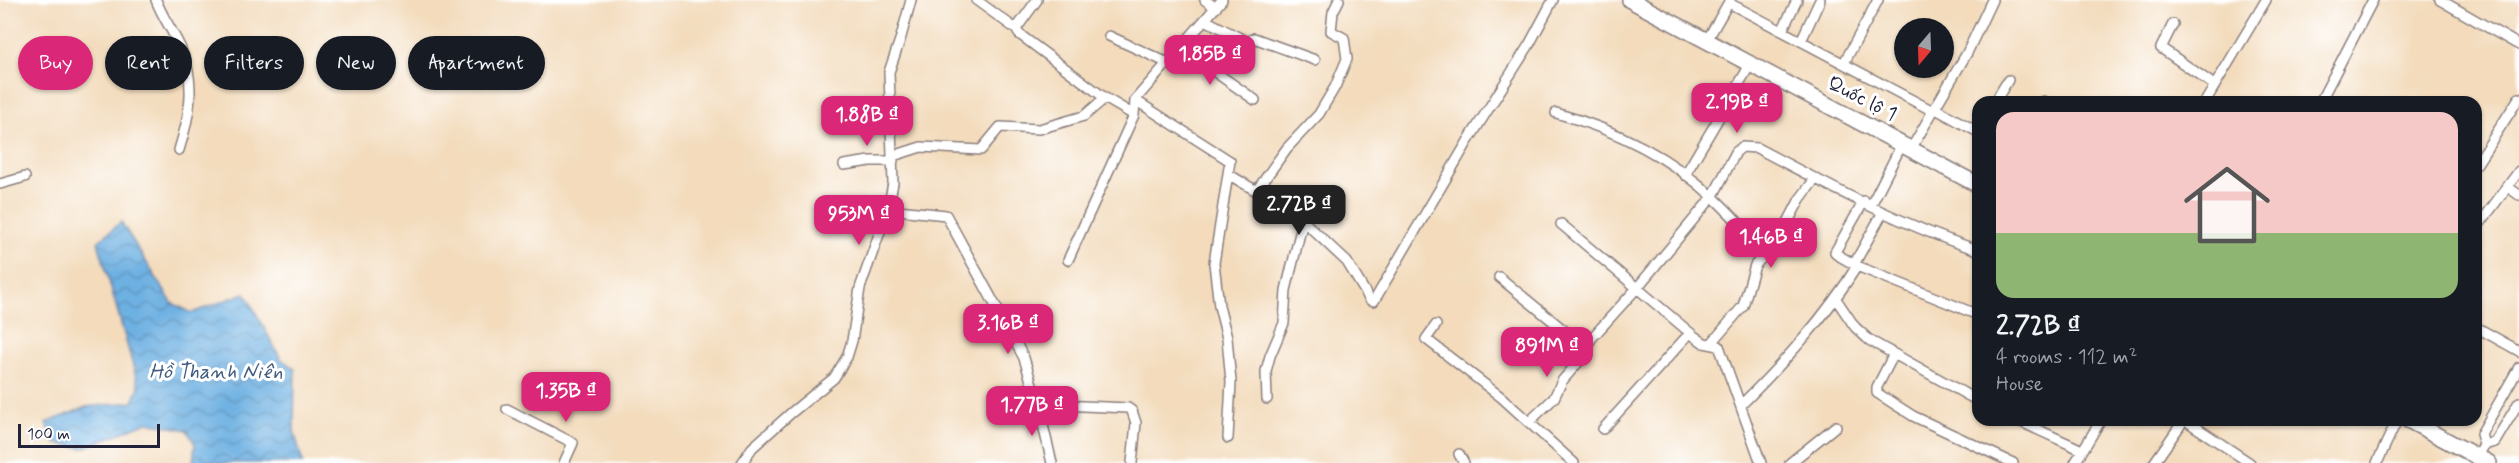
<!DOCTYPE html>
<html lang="en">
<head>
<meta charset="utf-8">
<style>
  body { margin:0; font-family:Mynerve,sans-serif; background:#20242c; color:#f1f3f6; height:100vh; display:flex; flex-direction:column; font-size:22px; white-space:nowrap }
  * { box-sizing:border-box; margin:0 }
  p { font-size:20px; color:#9ea1a6 }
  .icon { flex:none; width:33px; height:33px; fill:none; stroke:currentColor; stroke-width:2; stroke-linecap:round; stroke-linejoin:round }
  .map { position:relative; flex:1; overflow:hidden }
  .details { position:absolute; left:1972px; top:96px; width:510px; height:330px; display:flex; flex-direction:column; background:#171b24; border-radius:18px; box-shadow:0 2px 4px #0004 }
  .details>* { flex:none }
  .guide { position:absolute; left:18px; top:36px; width:570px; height:54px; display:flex; gap:12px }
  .needle { width:39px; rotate:199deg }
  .fabs { position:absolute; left:1894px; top:18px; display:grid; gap:12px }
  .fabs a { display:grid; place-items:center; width:60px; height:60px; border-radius:50%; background:#171b24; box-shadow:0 2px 4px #0004; font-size:30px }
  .scale { position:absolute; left:18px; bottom:15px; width:142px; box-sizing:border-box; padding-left:6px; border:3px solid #22223b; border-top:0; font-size:16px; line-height:21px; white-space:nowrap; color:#22223b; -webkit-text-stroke:4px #fff; paint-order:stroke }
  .price { position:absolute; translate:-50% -51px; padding:0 14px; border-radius:12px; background:#db2777; color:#fff; font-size:20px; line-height:39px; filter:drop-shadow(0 2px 3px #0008) }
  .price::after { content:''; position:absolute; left:50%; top:36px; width:18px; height:14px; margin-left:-9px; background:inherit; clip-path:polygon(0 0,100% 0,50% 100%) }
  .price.selected { background:#222; color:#fff }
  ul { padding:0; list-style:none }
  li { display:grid; align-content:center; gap:12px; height:318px; padding:0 24px }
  li span { display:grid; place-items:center; height:186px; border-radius:18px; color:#555 }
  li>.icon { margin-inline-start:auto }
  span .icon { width:108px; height:108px; fill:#fffc; stroke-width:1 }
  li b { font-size:26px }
  .tag { padding:0 21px; border-radius:27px; background:#171b24; box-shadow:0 2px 4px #0004; font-size:21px; line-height:54px }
  .tag.selected { background:#db2777; color:#fff }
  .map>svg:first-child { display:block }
  .water { fill:url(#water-waves); stroke:#48698e; stroke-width:1.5 }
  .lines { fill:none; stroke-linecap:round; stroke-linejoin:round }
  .minor-casing { stroke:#8a7e7c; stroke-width:12 }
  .trunk-casing { stroke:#8a7e7c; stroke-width:18 }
  .minor { stroke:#fff; stroke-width:9 }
  .trunk { stroke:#fff; stroke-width:15 }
  .labels { text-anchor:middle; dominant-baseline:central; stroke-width:6; stroke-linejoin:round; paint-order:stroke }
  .street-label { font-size:20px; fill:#22223b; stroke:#fff }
  .water-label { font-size:21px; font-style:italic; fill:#405b7e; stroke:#fff }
</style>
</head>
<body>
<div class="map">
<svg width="2519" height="463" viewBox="0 0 2519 463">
  <defs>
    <pattern id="water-waves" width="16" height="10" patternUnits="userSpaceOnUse" patternTransform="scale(1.5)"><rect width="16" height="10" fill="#6db0e2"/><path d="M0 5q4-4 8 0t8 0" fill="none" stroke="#598fb8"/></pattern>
  </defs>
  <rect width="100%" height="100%" fill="#fff"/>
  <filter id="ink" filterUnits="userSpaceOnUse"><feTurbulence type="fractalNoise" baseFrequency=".0167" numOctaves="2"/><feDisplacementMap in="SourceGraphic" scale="12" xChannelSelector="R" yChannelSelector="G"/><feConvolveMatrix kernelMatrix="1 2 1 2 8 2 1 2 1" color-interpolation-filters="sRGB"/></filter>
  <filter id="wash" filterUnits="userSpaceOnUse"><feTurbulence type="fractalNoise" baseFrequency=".008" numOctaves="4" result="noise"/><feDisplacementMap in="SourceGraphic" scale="24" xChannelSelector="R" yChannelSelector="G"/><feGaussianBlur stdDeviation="1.35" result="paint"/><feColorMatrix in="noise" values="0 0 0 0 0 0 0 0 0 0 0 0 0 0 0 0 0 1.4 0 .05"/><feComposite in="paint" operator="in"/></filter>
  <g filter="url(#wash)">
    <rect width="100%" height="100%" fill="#f3dbbc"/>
    <path class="water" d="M121,222L172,303L192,313L245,293L281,359L295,369L294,431L303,463H193L195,444L187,430L147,422L84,448L56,444L46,423L86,407L133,402L139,387L98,242Z"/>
  </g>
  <g filter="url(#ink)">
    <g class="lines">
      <defs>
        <path id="minor" d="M156,0C163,19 176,35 183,54C196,86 189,118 179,150
          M976,0L1016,29L1037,0
          M1205,0L1216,8
          M2440,0L2519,45
          M1729,3L1933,111
          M1205,20L1248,42L1254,38L1315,60
          M2173,24L2161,48L2214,85
          M1016,29L1019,34L1105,98L1134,115
          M1782,31L1797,0
          M1109,36L1168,63
          M1801,41L1820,0
          M1706,42L1730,0
          M1181,48L1255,100
          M1844,63L1878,0
          M1135,100L1230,161L1214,263L1219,306L1227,338L1231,382L1228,438
          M1995,102L2008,80
          M2043,102L2044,101
          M2205,102L2266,0
          M2320,102L2373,0
          M1934,108L1978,132
          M1556,113C1613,129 1669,156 1713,197C1732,215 1750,235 1768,253
          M1911,149L1967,53L1992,0
          M893,156L921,147L981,150L1000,127L1039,129L1084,116L1105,98
          M844,165L870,161H893
          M2476,165L2519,98
          M1228,174L1298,216L1347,262L1370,300L1374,301L1468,141L1529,45L1553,0
          M1685,175L1750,65
          M0,184L25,177
          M2508,187L2519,195
          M1257,190L1287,148L1319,114L1335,87L1347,59L1344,38L1331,31L1333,12L1339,0
          M1864,201L1835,252L1836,254L1857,266L1978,315
          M1871,205L1902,144
          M888,209L946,215L1024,358L1038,404L1128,408L1132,411L1136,423L1132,463
          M1561,224L1694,336L1704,343L1719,346L1761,463
          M2476,229L2519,171
          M1857,259L1883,212
          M1068,260L1134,115L1135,100L1222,0
          M1499,277L1588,350
          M1836,299L1855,327L1869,340L1978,401
          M1436,325L1426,339L1501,397L1574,463
          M2476,327L2519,351
          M1711,344L1743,306L1755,265L1777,243L1800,199L1815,179
          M1894,354L1877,387V393L1913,416L2013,463
          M1267,399L1266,371L1270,356L1284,323L1286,290L1303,221
          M1038,404L1052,463
          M1741,405C1784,362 1825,318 1857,266
          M507,409L573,443L564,463
          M2017,420L2082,450
          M2185,420L2250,463
          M1529,422L1554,398L1562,381L1587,352L1590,340L1637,288L1713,196L1736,152L1742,147L1757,148C1829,186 1901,225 1978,250
          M1603,429L1690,333
          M2484,445L2495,442L2519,402
          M1459,454L1464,463
          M2478,457L2484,445L2481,434L2519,367
          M742,463L752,448L791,413L834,378L847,357L852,341L860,288L888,209L893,183L889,72L901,37L911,0
          M1790,463L1836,426
          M2075,463L2101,420
          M2154,463L2184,420
          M2377,463L2397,420"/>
        <path id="trunk" d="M1630,0L1978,185
          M2408,420L2489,463"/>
      </defs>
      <use href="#minor" class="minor-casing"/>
      <use href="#trunk" class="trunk-casing"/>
      <use href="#minor" class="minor"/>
      <use href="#trunk" class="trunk"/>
    </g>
  </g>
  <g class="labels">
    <g class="street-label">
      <text transform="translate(1862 99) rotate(27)">Quốc lộ 1</text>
    </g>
    <g class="water-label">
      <text x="216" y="372">Hồ Thanh Niên</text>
    </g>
  </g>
</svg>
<div class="fabs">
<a><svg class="needle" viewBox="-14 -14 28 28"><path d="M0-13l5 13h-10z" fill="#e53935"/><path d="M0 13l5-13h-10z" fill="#9ea1a6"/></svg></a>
</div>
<div class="scale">100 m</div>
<b class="price" style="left:1210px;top:86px">1.85B ₫</b>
<b class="price" style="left:1737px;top:134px">2.19B ₫</b>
<b class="price" style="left:867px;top:147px">1.88B ₫</b>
<b class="price selected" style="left:1299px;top:236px">2.72B ₫</b>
<b class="price" style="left:859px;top:246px">953M ₫</b>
<b class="price" style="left:1771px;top:269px">1.46B ₫</b>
<b class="price" style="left:1008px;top:355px">3.16B ₫</b>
<b class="price" style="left:1547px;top:378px">891M ₫</b>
<b class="price" style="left:566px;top:423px">1.35B ₫</b>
<b class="price" style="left:1032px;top:437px">1.77B ₫</b>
<div class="guide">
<a class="tag selected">Buy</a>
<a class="tag">Rent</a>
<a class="tag">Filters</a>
<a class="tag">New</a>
<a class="tag">Apartment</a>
</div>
<section class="details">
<ul>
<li><span style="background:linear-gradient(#f6c9c9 65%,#8fb573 0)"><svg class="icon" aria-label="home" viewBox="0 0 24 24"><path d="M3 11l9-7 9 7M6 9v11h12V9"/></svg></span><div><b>2.72B ₫</b><p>4 rooms · 112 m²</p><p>House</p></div></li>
</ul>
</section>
</div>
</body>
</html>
